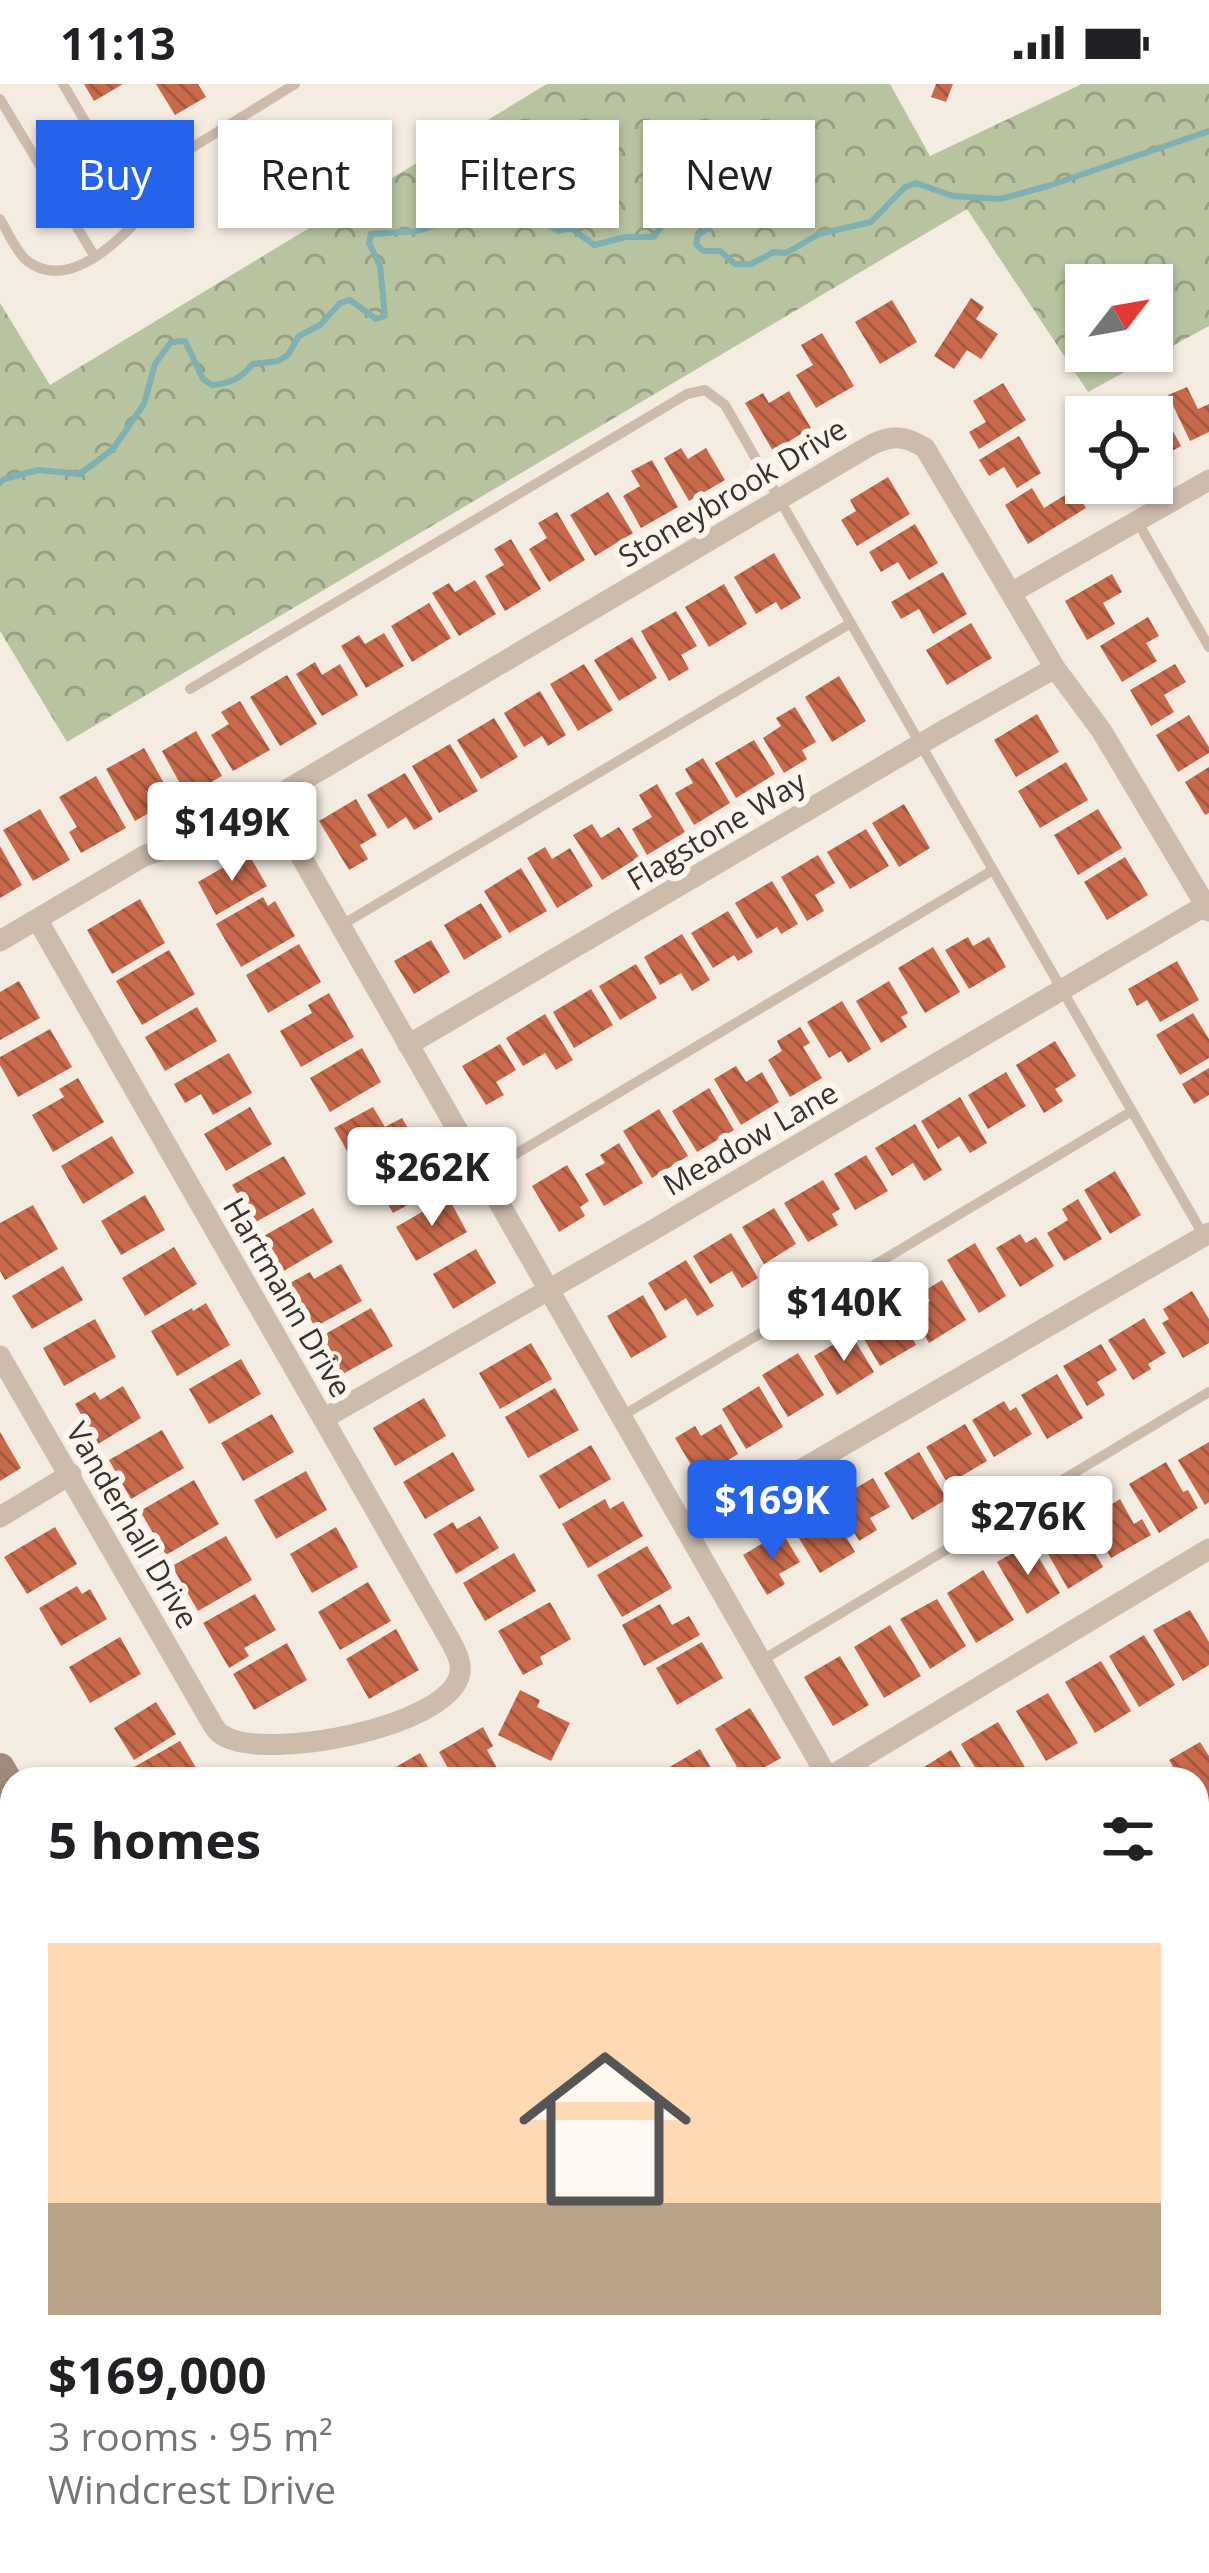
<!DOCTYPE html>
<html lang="en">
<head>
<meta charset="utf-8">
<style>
  body { margin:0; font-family:"Open Sans",sans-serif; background:#f6f6f6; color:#202124; height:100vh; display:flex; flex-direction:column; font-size:45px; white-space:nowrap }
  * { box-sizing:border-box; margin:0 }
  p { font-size:39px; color:#757577 }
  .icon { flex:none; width:66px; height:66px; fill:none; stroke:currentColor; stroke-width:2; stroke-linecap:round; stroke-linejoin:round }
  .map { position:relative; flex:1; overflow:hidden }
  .sheet { position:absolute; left:0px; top:1683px; width:1209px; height:807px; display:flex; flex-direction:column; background:#fff; border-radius:36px 36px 0 0; box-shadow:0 3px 9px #0004 }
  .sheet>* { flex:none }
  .banner { position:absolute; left:36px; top:36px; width:1137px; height:108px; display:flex; gap:24px }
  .needle { width:78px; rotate:59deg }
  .tools { position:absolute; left:1065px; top:180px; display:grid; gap:24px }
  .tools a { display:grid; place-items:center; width:108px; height:108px; border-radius:0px; background:#fff; box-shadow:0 3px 9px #0004; font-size:60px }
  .price { position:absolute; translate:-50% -102px; padding:0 27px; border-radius:12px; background:#fff; color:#222; font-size:39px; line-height:78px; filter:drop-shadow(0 3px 6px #0008) }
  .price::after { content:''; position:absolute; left:50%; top:72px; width:36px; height:27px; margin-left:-18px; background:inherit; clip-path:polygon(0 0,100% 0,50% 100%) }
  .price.on { background:#2563eb; color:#fff }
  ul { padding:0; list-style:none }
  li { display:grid; align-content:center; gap:24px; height:636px; padding:0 48px }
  li span { display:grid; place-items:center; height:372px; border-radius:0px; color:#555 }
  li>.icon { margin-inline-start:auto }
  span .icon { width:216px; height:216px; fill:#fffc; stroke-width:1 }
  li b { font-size:51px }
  h2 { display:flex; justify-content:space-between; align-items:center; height:144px; padding:0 48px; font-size:51px }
  .tag { padding:0 42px; border-radius:0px; background:#fff; box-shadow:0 3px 9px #0004; font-size:42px; line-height:108px }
  .tag.on { background:#2563eb; color:#fff }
  .status { display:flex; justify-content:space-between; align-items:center; height:84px; padding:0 60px; background:#fff; direction:ltr }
  .status svg { height:33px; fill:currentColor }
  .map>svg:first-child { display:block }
  .forest { fill:url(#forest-crowns); fill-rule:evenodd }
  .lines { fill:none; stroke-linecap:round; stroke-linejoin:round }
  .stream { stroke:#7fb0b2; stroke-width:6 }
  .building { fill:url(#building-back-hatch) }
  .service { stroke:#cdbbac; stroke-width:10 }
  .minor { stroke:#cdbbac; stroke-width:21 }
  .secondary { stroke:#a18a7d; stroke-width:30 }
  .labels { text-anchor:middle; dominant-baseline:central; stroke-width:12; stroke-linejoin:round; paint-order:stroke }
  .street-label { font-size:30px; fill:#3b302b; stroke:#fbf5ee }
</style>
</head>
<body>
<div class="status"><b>11:13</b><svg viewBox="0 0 49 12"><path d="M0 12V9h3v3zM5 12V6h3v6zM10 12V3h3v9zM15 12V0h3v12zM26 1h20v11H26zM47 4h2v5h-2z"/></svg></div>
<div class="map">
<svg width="1209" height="2489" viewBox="0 0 1209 2489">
  <defs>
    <pattern id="forest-crowns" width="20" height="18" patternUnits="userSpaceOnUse" patternTransform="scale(3)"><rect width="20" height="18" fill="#b8c4a0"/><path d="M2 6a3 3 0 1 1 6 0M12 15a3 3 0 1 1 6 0" fill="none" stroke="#97a083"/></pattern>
    <pattern id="building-back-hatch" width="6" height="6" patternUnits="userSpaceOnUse" patternTransform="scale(3)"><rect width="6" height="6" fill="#c8694b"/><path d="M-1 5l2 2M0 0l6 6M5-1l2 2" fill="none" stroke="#a4573f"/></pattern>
  </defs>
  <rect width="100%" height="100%" fill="#f4ebe1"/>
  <path class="forest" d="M547,0H890L930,72L1082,0H1209V242L1088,308L967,125L67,658L0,547V219L50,301ZM1086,201H1152V267H1086Z"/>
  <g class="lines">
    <path class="stream" d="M0,399L4,395L38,386L80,390L113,365L144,320L155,280L171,258L185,257L203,295L212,301C232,299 241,294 253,280L278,277L288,271L299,252L320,241L340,219L350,216L376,235L385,232L380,182L369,159L371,150L418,147L453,135L464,110L484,98L494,100L508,128L518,137H543L558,147L571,144L594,161L626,153H654C666,135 672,122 696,121L704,128L709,144L698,151L696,160L703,167H720L735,180H751L774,168L786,169L819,150L871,138L905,103L916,99L953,112L1000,115L1048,102L1209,47"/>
  </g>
  <path class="building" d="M84,0H123L94,17Z
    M156,0H198L206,13L175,31Z
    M936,0H953L946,18L931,13Z
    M971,214L984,223L976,235L998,250L981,275L967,266L954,285L934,272Z
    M892,216L917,258L880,280L855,238Z
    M822,249L854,302L816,324L796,291L813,281L801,261Z
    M1003,299L1026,336L979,365L969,348L986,338L973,317Z
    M1187,303L1198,325L1209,320V348L1190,357L1168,311Z
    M789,307L811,344L773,367L745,319L763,309L769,319Z
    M1155,314L1181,362L1152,378V333H1139L1135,325Z
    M1019,352L1041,389L1017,404L1004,383L989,392L979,376Z
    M681,364L688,375L706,364L725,396L689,417L664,374Z
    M652,376L678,423L641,444L623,412L640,402L631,387Z
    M888,393L910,430L857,462L841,436L856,427L850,416Z
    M1032,404L1044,424L1075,405L1086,424L1028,460L1005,421Z
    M608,408L633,449L595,472L570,431Z
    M557,428L585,476L549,498L529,465L547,454L538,439Z
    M915,440L938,479L909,496L898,478L881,488L869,468Z
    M511,455L541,505L505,527L485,492L504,481L494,465Z
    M774,469L801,514L781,526L776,518L756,530L734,493Z
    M943,488L967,530L933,550L919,525L901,535L891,518Z
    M1112,490L1122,508L1103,519L1115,540L1087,556L1065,517Z
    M475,496L496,530L459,552L432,509L449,499L455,508Z
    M724,500L747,540L709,563L685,523Z
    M429,519L451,554L412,578L391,542Z
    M676,527L697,562L681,571L689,585L669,597L641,547Z
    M1148,533L1159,552L1146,559L1157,577L1122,598L1100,562Z
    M971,539L992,574L947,601L926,566Z
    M384,549L404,582L366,604L341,562L359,551L365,560Z
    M632,553L657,594L619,617L594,576Z
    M315,578L322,591L340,580L358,611L322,632L296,590Z
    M584,580L613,626L578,647L550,600Z
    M1175,580L1186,598L1164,611L1174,628L1151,642L1130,606Z
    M287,591L317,640L280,662L250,613Z
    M839,592L866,637L832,658L805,613Z
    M540,607L566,651L548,662L542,652L524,663L504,629Z
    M240,617L270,666L233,687L211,651L229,640L221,628Z
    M795,623L816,658L802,666L807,675L784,689L763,654L781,642L776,634Z
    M1037,630L1059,668L1016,693L994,656Z
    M1189,631L1209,663V669L1178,688L1156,651Z
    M494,634L518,673L481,695L457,656Z
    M196,647L222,692L187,712L162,667Z
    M754,656L775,690L736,714L715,679Z
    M450,660L478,707L439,729L412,682Z
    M144,664L173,715L135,737L106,685Z
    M703,674L730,719L694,741L675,709L693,699L685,685Z
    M1066,678L1088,716L1040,744L1018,707Z
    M1209,683V729L1205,731L1185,698Z
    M405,689L433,735L414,746L406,733L388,745L367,711Z
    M96,692L126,744L81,769L69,748L77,743L59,713Z
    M657,700L685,748L647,771L632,745L652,733L639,711Z
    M356,715L377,751L360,761L368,775L349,786L319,737Z
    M904,720L930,764L899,783L872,739Z
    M40,725L70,776L33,797L3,746Z
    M1098,725L1122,764L1078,791L1054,751Z
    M592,740L601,754L619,743L639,773L602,796L573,751Z
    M866,745L889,782L850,805L827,768Z
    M0,762L22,801L0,814Z
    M545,763L552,775L570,764L593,802L557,824L527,774Z
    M248,769L267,802L216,831L198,798Z
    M818,771L835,799L815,811L824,827L807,837L781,793Z
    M1125,773L1148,811L1107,836L1084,798Z
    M521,784L547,827L509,849L484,807Z
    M772,797L798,840L781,850L777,843L757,855L735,819Z
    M263,813L268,822L275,817L295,852L241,883L216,840Z
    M140,815L165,859L112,890L87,846Z
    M481,819L502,853L464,876L444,841Z
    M728,827L753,868L738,877L734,871L713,884L691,849Z
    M682,850L710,896L692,907L681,889L660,901L644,873Z
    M968,853L973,862L989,853L1006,883L969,905L945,866Z
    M431,856L450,888L414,910L394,877Z
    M299,860L321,898L268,929L246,891Z
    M933,863L960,908L925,929L898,884Z
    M169,866L195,910L142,941L116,897Z
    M1177,877L1199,916L1160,938L1147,916L1137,922L1128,905Z
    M636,880L657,914L620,936L599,902Z
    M19,897L40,934L0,956V908Z
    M889,897L908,929L901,933L907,943L881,959L856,917Z
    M591,905L613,941L574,964L553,928Z
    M329,909L354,953L301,983L280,947L312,929L308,921Z
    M842,917L871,965L848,979L841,967L829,974L807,938Z
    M197,923L217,957L165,987L145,953Z
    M1193,929L1209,955V974L1180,991L1156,951Z
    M545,930L573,976L556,986L545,969L523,982L506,954Z
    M800,943L810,959L803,963L822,994L790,1013L768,976L782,967L777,957Z
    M50,945L72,983L18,1013L0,981V973Z
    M1055,957L1076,992L1055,1005L1063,1017L1044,1029L1016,981Z
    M500,960L516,986L496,998L504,1011L486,1021L462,982Z
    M362,964L381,998L330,1028L310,994Z
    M229,969L252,1009L213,1031L201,1010L185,1019L174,1000Z
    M736,982L746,998L762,988L779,1018L741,1041L714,995Z
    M1209,984V1011L1194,1020L1182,1000Z
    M1006,988L1026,1022L988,1045L968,1011Z
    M78,994L104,1038L53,1068L32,1031L64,1013L59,1005Z
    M709,1004L734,1046L697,1068L672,1027Z
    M960,1013L987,1059L970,1069L959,1052L938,1065L921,1037Z
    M250,1023L272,1060L226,1087L204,1050Z
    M373,1023L385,1043L402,1034L413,1053L357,1084L334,1044Z
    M659,1025L688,1072L652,1094L623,1047Z
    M915,1040L942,1086L924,1097L913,1079L892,1092L875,1064Z
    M112,1052L134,1089L83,1120L61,1082Z
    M619,1059L643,1099L604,1122L585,1090L605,1079L600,1071Z
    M416,1065L426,1082L429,1080L442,1102L393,1129L371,1091Z
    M866,1071L888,1107L855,1126L834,1090Z
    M284,1072L306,1110L254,1139L232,1101Z
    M567,1081L589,1117L580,1123L585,1132L559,1148L532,1102Z
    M1115,1087L1141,1131L1110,1150L1084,1106Z
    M823,1096L840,1125L832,1130L838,1141L808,1158L784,1119Z
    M145,1111L165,1146L121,1171L101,1137Z
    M448,1113L467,1148L416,1177L396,1143Z
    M1078,1115L1102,1155L1064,1177L1047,1149L1068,1136L1062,1125Z
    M33,1121L58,1165L5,1196L0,1187V1139Z
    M313,1124L333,1158L282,1188L262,1153Z
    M774,1124L796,1160L764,1180L742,1143Z
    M731,1149L758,1194L742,1204L732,1187L710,1200L693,1172Z
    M1020,1150L1026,1159L1036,1153L1054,1182L1020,1203L996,1164Z
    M975,1159L1006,1212L979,1229L947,1176Z
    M174,1163L197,1200L145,1232L122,1194Z
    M476,1165L496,1199L453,1225L433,1190Z
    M686,1176L714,1222L697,1232L686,1214L665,1227L648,1199Z
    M341,1180L362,1217L315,1243L290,1199L310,1188L314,1195Z
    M63,1182L83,1216L32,1245L12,1212Z
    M942,1196L966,1236L929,1259L911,1229L930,1217L924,1207Z
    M1192,1207L1209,1235V1259L1183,1274L1162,1239L1169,1235L1163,1225Z
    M643,1211L667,1253L631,1274L607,1232Z
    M889,1216L916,1261L880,1282L854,1238Z
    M206,1219L230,1261L177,1292L151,1247L192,1224L193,1227Z
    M371,1224L393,1262L341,1291L320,1253Z
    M1144,1234L1166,1269L1148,1280L1151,1285L1133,1296L1108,1256Z
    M95,1235L116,1273L64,1302L43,1264Z
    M851,1250L874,1288L837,1311L814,1272Z
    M531,1259L552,1295L500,1325L479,1289Z
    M1101,1260L1117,1286L1097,1298L1105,1311L1087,1322L1063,1282Z
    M798,1269L824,1311L788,1333L762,1291Z
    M241,1275L261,1310L209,1340L189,1305Z
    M1057,1290L1083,1334L1047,1355L1021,1311Z
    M123,1302L141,1334L98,1360L75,1320L95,1308L100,1316Z
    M759,1302L783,1343L746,1365L722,1325Z
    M555,1304L579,1346L528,1374L505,1333Z
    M424,1314L446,1352L395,1382L373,1344Z
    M1004,1317L1010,1327L1016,1323L1032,1350L994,1373L972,1336Z
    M272,1330L294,1368L243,1397L221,1359Z
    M721,1340L738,1370L699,1394L675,1354L695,1342L701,1352Z
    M965,1340L987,1377L948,1400L926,1363Z
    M162,1346L184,1384L131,1415L109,1376Z
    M0,1348L21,1384L0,1397Z
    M1209,1358V1418L1205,1421L1178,1376Z
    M591,1361L611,1395L559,1425L539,1392Z
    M453,1368L475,1406L425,1435L403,1398Z
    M919,1368L947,1415L912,1436L884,1389Z
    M1166,1378L1183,1408L1188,1406L1198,1424L1159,1449L1129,1400Z
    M306,1387L327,1426L276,1455L254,1416Z
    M873,1394L890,1423L870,1434L877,1446L859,1457L835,1416Z
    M194,1396L219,1440L166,1471L140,1427Z
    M605,1415L610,1425L623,1417L643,1452L588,1484L562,1440Z
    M1120,1415L1134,1440L1142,1435L1151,1451L1111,1474L1088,1435Z
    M829,1424L855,1468L820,1489L794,1446Z
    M480,1432L499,1464L456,1490L433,1450L453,1438L457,1445Z
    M1074,1433L1103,1483L1068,1505L1039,1454Z
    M55,1443L77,1480L27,1510L4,1473Z
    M336,1443L358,1483L312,1509L290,1470Z
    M782,1448L800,1478L779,1490L785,1500L767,1511L743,1471Z
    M226,1452L252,1496L198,1527L172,1482Z
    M1030,1459L1060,1509L1027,1530L997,1478Z
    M647,1462L672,1504L622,1533L597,1491Z
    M514,1469L536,1507L485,1537L463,1499Z
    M983,1486L1014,1536L976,1559L947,1509Z
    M368,1498L391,1537L340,1566L318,1528Z
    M77,1502L82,1510L90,1505L107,1535L61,1562L39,1524Z
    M255,1510L276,1546L244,1564L249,1572L229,1584L203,1539Z
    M937,1515L966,1562L930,1585L900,1535Z
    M550,1518L571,1555L540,1573L543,1580L523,1591L498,1547Z
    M660,1520L672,1541L689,1532L700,1551L644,1582L622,1541Z
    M1190,1526L1209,1558V1581L1183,1597L1153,1546Z
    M890,1541L921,1592L884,1614L854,1563Z
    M396,1545L419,1586L369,1615L346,1575Z
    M1144,1551L1175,1601L1139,1623L1109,1572Z
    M120,1553L141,1590L90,1619L69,1583Z
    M702,1558L723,1594L677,1621L656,1584Z
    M287,1559L307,1596L254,1626L233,1590Z
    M840,1572L869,1621L833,1642L804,1593Z
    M1101,1577L1131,1627L1095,1649L1065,1598Z
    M520,1606L540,1616L537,1623L570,1639L551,1677L498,1651Z
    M1048,1609L1078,1659L1046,1677L1016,1627Z
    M156,1618L176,1650L134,1676L114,1644Z
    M750,1624L781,1674L744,1695L715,1645Z
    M998,1638L1028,1688L1017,1695H982L961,1660Z
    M483,1643L493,1662L487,1666L503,1695H454L439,1668Z
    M180,1657L201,1692L196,1695H134L129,1686Z
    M1200,1658L1209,1672V1724L1200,1730L1197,1725V1695H1180L1169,1676Z
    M700,1665L714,1689L718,1687L723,1695H675L668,1684Z
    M951,1666L968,1695H916L913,1690Z
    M420,1669L435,1695H384L382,1691Z
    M1197,2098L1209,2100V2158L1197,2157Z
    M1209,2234V2289L1197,2266V2240Z
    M1209,2385V2434L1197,2412V2392Z
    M604,2478H661L651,2489H610L602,2481Z"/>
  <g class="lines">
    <path class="service" d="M0,15L95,173
      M125,105L295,0
      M0,135C8,148 15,166 26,176C63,206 108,167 134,140L131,115L63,0
      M1137,437L1209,563
      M190,605L687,310L705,306L725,321L1204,1152
      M340,842L851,539
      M482,1090L993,786
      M622,1332L1132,1027
      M761,1577L1209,1308"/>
    <path class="minor" d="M1011,509L1209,396
      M0,857L144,772L230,741L279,713
      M408,961L946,645L1055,584
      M0,1272L213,1641C217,1647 219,1650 226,1653C270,1676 442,1644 459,1593C463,1581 457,1569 451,1558L37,835
      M323,1335L653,1146L1206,821
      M0,1433L71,1390
      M690,1450L1209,1149
      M828,1694L279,734C275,719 278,714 290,704L871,361C892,351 904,351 925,364L1055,584L1101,646L1209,827
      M826,1695L1209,1465
      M1197,1780L1209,1773
      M1197,2013L1209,2032
      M0,2165L12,2163
      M1197,2344L1209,2337
      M780,2478L830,2489"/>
    <path class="secondary" d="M0,1684L12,1705
      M472,2478L478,2489"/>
  </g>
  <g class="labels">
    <g class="street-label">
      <text transform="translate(732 408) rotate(-31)">Stoneybrook Drive</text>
      <text transform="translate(716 746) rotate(-31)">Flagstone Way</text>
      <text transform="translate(750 1054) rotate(-30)">Meadow Lane</text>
      <text transform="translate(288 1213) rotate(60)">Hartmann Drive</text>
      <text transform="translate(133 1441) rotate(60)">Vanderhall Drive</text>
    </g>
  </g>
</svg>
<div class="tools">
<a><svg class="needle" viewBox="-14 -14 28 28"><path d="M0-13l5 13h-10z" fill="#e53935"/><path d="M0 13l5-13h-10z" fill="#757577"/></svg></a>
<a><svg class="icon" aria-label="locate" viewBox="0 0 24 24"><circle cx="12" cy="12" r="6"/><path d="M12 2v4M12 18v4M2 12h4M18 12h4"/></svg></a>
</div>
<b class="price" style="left:232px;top:800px">$149K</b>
<b class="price" style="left:432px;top:1145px">$262K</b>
<b class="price" style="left:844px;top:1280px">$140K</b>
<b class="price on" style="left:772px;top:1478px">$169K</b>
<b class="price" style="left:1028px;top:1494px">$276K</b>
<div class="banner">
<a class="tag on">Buy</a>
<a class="tag">Rent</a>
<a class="tag">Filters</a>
<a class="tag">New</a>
</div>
<section class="sheet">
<h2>5 homes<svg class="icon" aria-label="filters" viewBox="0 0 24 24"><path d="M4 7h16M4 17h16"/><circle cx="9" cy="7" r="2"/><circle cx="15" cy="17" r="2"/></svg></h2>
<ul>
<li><span style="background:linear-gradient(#ffd9b3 70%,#b9a48a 0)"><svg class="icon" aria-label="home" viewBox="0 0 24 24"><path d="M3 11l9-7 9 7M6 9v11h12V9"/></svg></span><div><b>$169,000</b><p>3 rooms · 95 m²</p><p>Windcrest Drive</p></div></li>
</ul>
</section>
</div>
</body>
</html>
